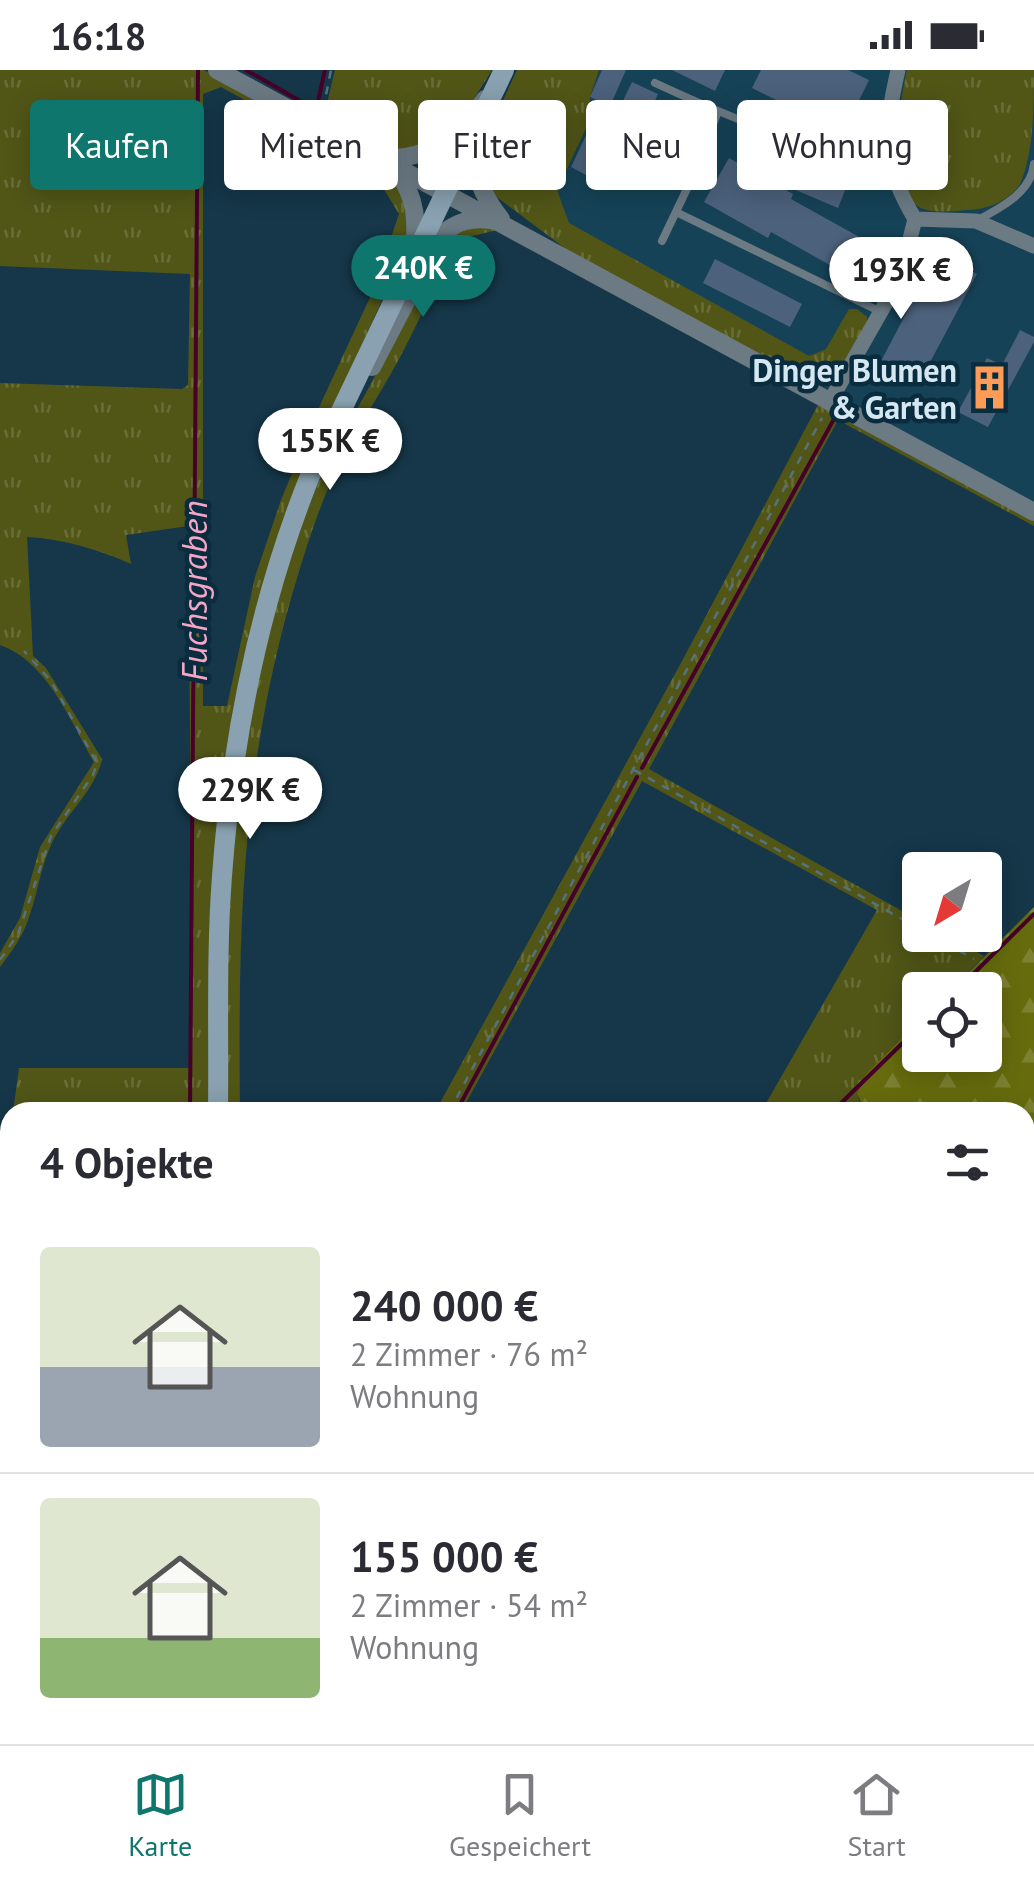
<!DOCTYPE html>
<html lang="de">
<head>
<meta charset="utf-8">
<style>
  body { margin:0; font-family:"PT Sans",sans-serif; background:#f2f2f3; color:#2b2b33; height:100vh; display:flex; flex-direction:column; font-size:38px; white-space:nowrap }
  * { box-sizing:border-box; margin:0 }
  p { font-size:32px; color:#7c7c81 }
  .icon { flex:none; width:55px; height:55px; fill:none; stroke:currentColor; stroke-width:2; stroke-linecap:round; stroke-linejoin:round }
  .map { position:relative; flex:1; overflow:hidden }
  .side { position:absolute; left:0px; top:1032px; width:1035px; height:642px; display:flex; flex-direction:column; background:#fff; border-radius:30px 30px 0 0; box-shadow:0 5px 25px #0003 }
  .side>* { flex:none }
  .banner { position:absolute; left:30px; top:30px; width:975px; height:90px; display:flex; gap:20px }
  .needle { width:65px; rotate:218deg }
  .fabs { position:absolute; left:902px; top:782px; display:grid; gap:20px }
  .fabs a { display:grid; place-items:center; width:100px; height:100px; border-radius:10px; background:#fff; box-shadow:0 5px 25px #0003; font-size:50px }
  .price { position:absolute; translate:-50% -85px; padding:0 22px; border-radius:35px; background:#fff; color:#222; font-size:32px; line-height:65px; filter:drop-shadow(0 2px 5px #0008) }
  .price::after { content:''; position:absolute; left:50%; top:60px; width:30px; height:22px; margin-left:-15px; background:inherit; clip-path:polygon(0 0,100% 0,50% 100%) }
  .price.active { background:#0f766e; color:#fff }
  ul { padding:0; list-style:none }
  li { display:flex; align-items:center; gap:30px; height:250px; padding:0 40px }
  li+li { border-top:2px solid #e1e1e2 }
  li span { display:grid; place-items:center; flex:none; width:280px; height:200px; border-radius:10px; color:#555 }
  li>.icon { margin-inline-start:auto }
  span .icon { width:120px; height:120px; fill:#fffc; stroke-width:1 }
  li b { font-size:42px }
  h2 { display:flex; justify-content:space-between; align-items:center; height:120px; padding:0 40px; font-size:42px }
  .pill { padding:0 35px; border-radius:10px; background:#fff; box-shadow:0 5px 25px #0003; font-size:35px; line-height:90px }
  .pill.active { background:#0f766e; color:#fff }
  .status { display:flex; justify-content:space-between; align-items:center; height:70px; padding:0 50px; background:#fff; direction:ltr }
  .status svg { height:28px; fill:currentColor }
  .tabs { display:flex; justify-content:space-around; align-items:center; height:140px; border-top:2px solid #e1e1e2; background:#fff; font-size:28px; color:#7c7c81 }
  .tabs a { display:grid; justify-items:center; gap:5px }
  .tabs .active { color:#0f766e }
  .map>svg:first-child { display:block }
  .built { fill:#164257 }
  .grass { fill:url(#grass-tufts); fill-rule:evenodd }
  .forest { fill:url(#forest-firs) }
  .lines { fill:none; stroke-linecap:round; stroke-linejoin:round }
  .stream { stroke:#470028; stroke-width:4 }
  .building { fill:#4c617c }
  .path { stroke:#557281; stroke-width:2.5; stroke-dasharray:8 8; stroke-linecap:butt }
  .service { stroke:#6b7a83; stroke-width:8 }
  .minor { stroke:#6b7a83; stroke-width:15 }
  .tertiary { stroke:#6b7a83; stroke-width:18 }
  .secondary { stroke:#89a1b0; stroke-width:20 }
  .labels { text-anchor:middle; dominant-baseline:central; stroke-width:9; stroke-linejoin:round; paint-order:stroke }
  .poi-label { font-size:32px; font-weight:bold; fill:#d4e7f2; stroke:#092d3e; text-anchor:end }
  .water-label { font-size:35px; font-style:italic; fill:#f5a6c6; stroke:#092d3e }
</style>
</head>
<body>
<div class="status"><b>16:18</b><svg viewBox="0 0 49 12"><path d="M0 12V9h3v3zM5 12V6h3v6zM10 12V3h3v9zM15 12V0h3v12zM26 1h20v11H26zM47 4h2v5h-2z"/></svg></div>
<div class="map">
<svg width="1034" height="1674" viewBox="0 0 1034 1674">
  <defs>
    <pattern id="grass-tufts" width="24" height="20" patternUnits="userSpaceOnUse" patternTransform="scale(2.5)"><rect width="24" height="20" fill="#515617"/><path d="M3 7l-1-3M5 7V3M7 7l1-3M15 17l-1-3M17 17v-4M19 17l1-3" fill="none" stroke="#696e39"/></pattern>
    <pattern id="forest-firs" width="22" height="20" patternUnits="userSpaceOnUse" patternTransform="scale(2.5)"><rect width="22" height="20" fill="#666c0d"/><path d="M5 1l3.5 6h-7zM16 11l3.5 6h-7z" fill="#7b8131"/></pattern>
  </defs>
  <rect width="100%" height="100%" fill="#153749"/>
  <path class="built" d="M599,0H1034V435L570,182L557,120L592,46L590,27Z"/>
  <path class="grass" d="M0,0H204L384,99C407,123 413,148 405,180L302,406L253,557L210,1042H13L19,998H189L191,760L188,456L126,465L131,494C97,479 64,469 27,467L33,586L46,598L102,689C96,717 73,737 58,762C41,789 39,821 28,850C22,868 11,882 0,897V883L20,848L40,777L94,692C71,652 47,591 0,575V313L182,319L188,315L190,204L0,196ZM221,17L360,93L376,106L399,144L373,221L321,333L281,430L255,507L227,636H203V24Z
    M335,0H492C469,37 439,90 387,81C365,77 343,60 323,50Z
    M517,0H599L590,27L592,46L557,120L569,153L809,286L826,279L849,239H857L867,247V254L844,296L827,312L804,309L570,182L490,122L478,96L482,76Z
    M907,0H1034C1034,35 1034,83 1020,114C1009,131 987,140 967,140C951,141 927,145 915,134C886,109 900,32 907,0Z
    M478,154L497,160L464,168L450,182C433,218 417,256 398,291C377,329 353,365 335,403C315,446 301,494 288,539C241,711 238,866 240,1042H226L228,828L240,700L263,581L295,470L323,401L373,310L432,189L447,167Z
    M819,333L1034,449V456L838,350L649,699L920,851V865H946L984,886L951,920H920V950L865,1005L857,1024L862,1038L857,1042H761L877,840L642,711L461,1042H435L681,593Z
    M10,1065V1254L0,1256V1087H7Z"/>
  <path class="forest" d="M1034,837V1207L1025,1199V1042H866L857,1024L865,1005L920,950V985H985V920H951Z"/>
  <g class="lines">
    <path class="stream" d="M246,0L316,40L325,0
      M642,698L834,349
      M957,920L1034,844
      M190,1042L198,0
      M456,1042L637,707
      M832,1042L920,956
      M1025,1314L1034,1302
      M1025,1524L1034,1533
      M533,1665L543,1674
      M86,1674L90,1665
      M123,1674L127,1665
      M201,1674L210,1665"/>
  </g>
  <path class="building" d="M602,0H626L610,36L590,27Z
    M672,0H725L715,21Z
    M761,0H848L869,10L843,63L752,18Z
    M632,12L658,24L644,54L637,50L622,81L603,72Z
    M589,59L602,66L586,105L571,97Z
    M729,88L793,124L791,129L879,178L860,212L771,162L768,168L704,132Z
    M801,94L848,113L838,138L791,118Z
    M938,183L977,204L920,311L881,291Z
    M715,189L802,234L790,257L703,213Z
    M1020,260L1034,267V272L988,357L958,342L987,288L1002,295Z"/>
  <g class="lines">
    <path class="path" d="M323,40L331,0
      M634,700L920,859
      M931,865L974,889
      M0,890L18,864L51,766L93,705L97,693L51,611L24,581
      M449,1042L822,348
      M0,1259L10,1257
      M1025,1302L1034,1290
      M524,1665L533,1674
      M76,1674L80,1665
      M147,1674L151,1665
      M678,1674L687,1665"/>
    <path class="service" d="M655,13C730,48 809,80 890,98
      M676,142L879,241
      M976,151C1000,138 1031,123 1034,94
      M662,171L695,102L718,41"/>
    <path class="minor" d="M915,149L976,151L1034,176
      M829,333L892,222L904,193L915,149C881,93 884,62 898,0"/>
    <path class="tertiary" d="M217,0L1034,442
      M471,72C474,103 481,124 501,149
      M384,88C429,91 459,64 485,29
      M397,101C417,129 417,151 414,184
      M372,297L441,165C456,152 471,147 491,150"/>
    <path class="secondary" d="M218,1042C219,964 216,885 222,806C232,669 259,533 310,406L504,0
      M106,1674L111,1665"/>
  </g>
  <defs>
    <symbol id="building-bare" viewBox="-9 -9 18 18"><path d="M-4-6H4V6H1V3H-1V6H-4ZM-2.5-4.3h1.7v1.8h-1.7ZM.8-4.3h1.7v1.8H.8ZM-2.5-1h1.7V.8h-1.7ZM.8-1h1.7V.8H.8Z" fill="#fe9c57" stroke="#092d3e" stroke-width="2.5" paint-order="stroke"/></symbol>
  </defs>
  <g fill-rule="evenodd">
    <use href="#building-bare" x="958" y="286" width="63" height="63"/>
  </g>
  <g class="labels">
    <g class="poi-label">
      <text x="957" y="300">Dinger Blumen<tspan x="957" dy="37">&amp; Garten</tspan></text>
    </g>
    <g class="water-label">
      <text transform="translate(194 521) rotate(-90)">Fuchsgraben</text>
    </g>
  </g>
</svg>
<div class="fabs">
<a><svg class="needle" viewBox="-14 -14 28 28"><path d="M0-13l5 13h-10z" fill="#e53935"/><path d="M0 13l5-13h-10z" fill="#7c7c81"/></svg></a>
<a><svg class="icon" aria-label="locate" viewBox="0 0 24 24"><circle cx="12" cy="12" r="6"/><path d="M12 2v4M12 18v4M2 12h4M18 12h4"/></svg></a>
</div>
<b class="price active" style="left:423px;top:250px">240K €</b>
<b class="price" style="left:901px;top:252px">193K €</b>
<b class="price" style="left:330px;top:423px">155K €</b>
<b class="price" style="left:250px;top:772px">229K €</b>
<div class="banner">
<a class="pill active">Kaufen</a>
<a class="pill">Mieten</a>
<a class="pill">Filter</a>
<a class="pill">Neu</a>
<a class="pill">Wohnung</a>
</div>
<section class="side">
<h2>4 Objekte<svg class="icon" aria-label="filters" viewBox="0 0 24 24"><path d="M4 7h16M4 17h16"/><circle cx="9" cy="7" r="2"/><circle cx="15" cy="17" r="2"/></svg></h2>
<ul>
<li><span style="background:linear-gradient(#dfe7d0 60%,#9aa5b1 0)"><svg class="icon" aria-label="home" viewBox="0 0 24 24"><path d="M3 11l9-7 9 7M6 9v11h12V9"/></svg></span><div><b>240 000 €</b><p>2 Zimmer · 76 m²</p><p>Wohnung</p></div></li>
<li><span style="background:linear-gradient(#dfe7d0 70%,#8fb573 0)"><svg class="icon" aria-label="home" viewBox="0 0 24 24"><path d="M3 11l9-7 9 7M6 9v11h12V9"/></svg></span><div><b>155 000 €</b><p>2 Zimmer · 54 m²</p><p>Wohnung</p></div></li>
</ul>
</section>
</div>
<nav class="tabs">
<a class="active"><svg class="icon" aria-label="map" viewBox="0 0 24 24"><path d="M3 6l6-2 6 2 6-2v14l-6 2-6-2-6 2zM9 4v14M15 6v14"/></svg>Karte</a>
<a><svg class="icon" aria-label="saved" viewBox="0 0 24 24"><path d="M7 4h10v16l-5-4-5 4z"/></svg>Gespeichert</a>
<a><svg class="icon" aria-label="home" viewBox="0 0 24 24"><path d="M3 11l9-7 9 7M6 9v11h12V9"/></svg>Start</a>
</nav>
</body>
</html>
